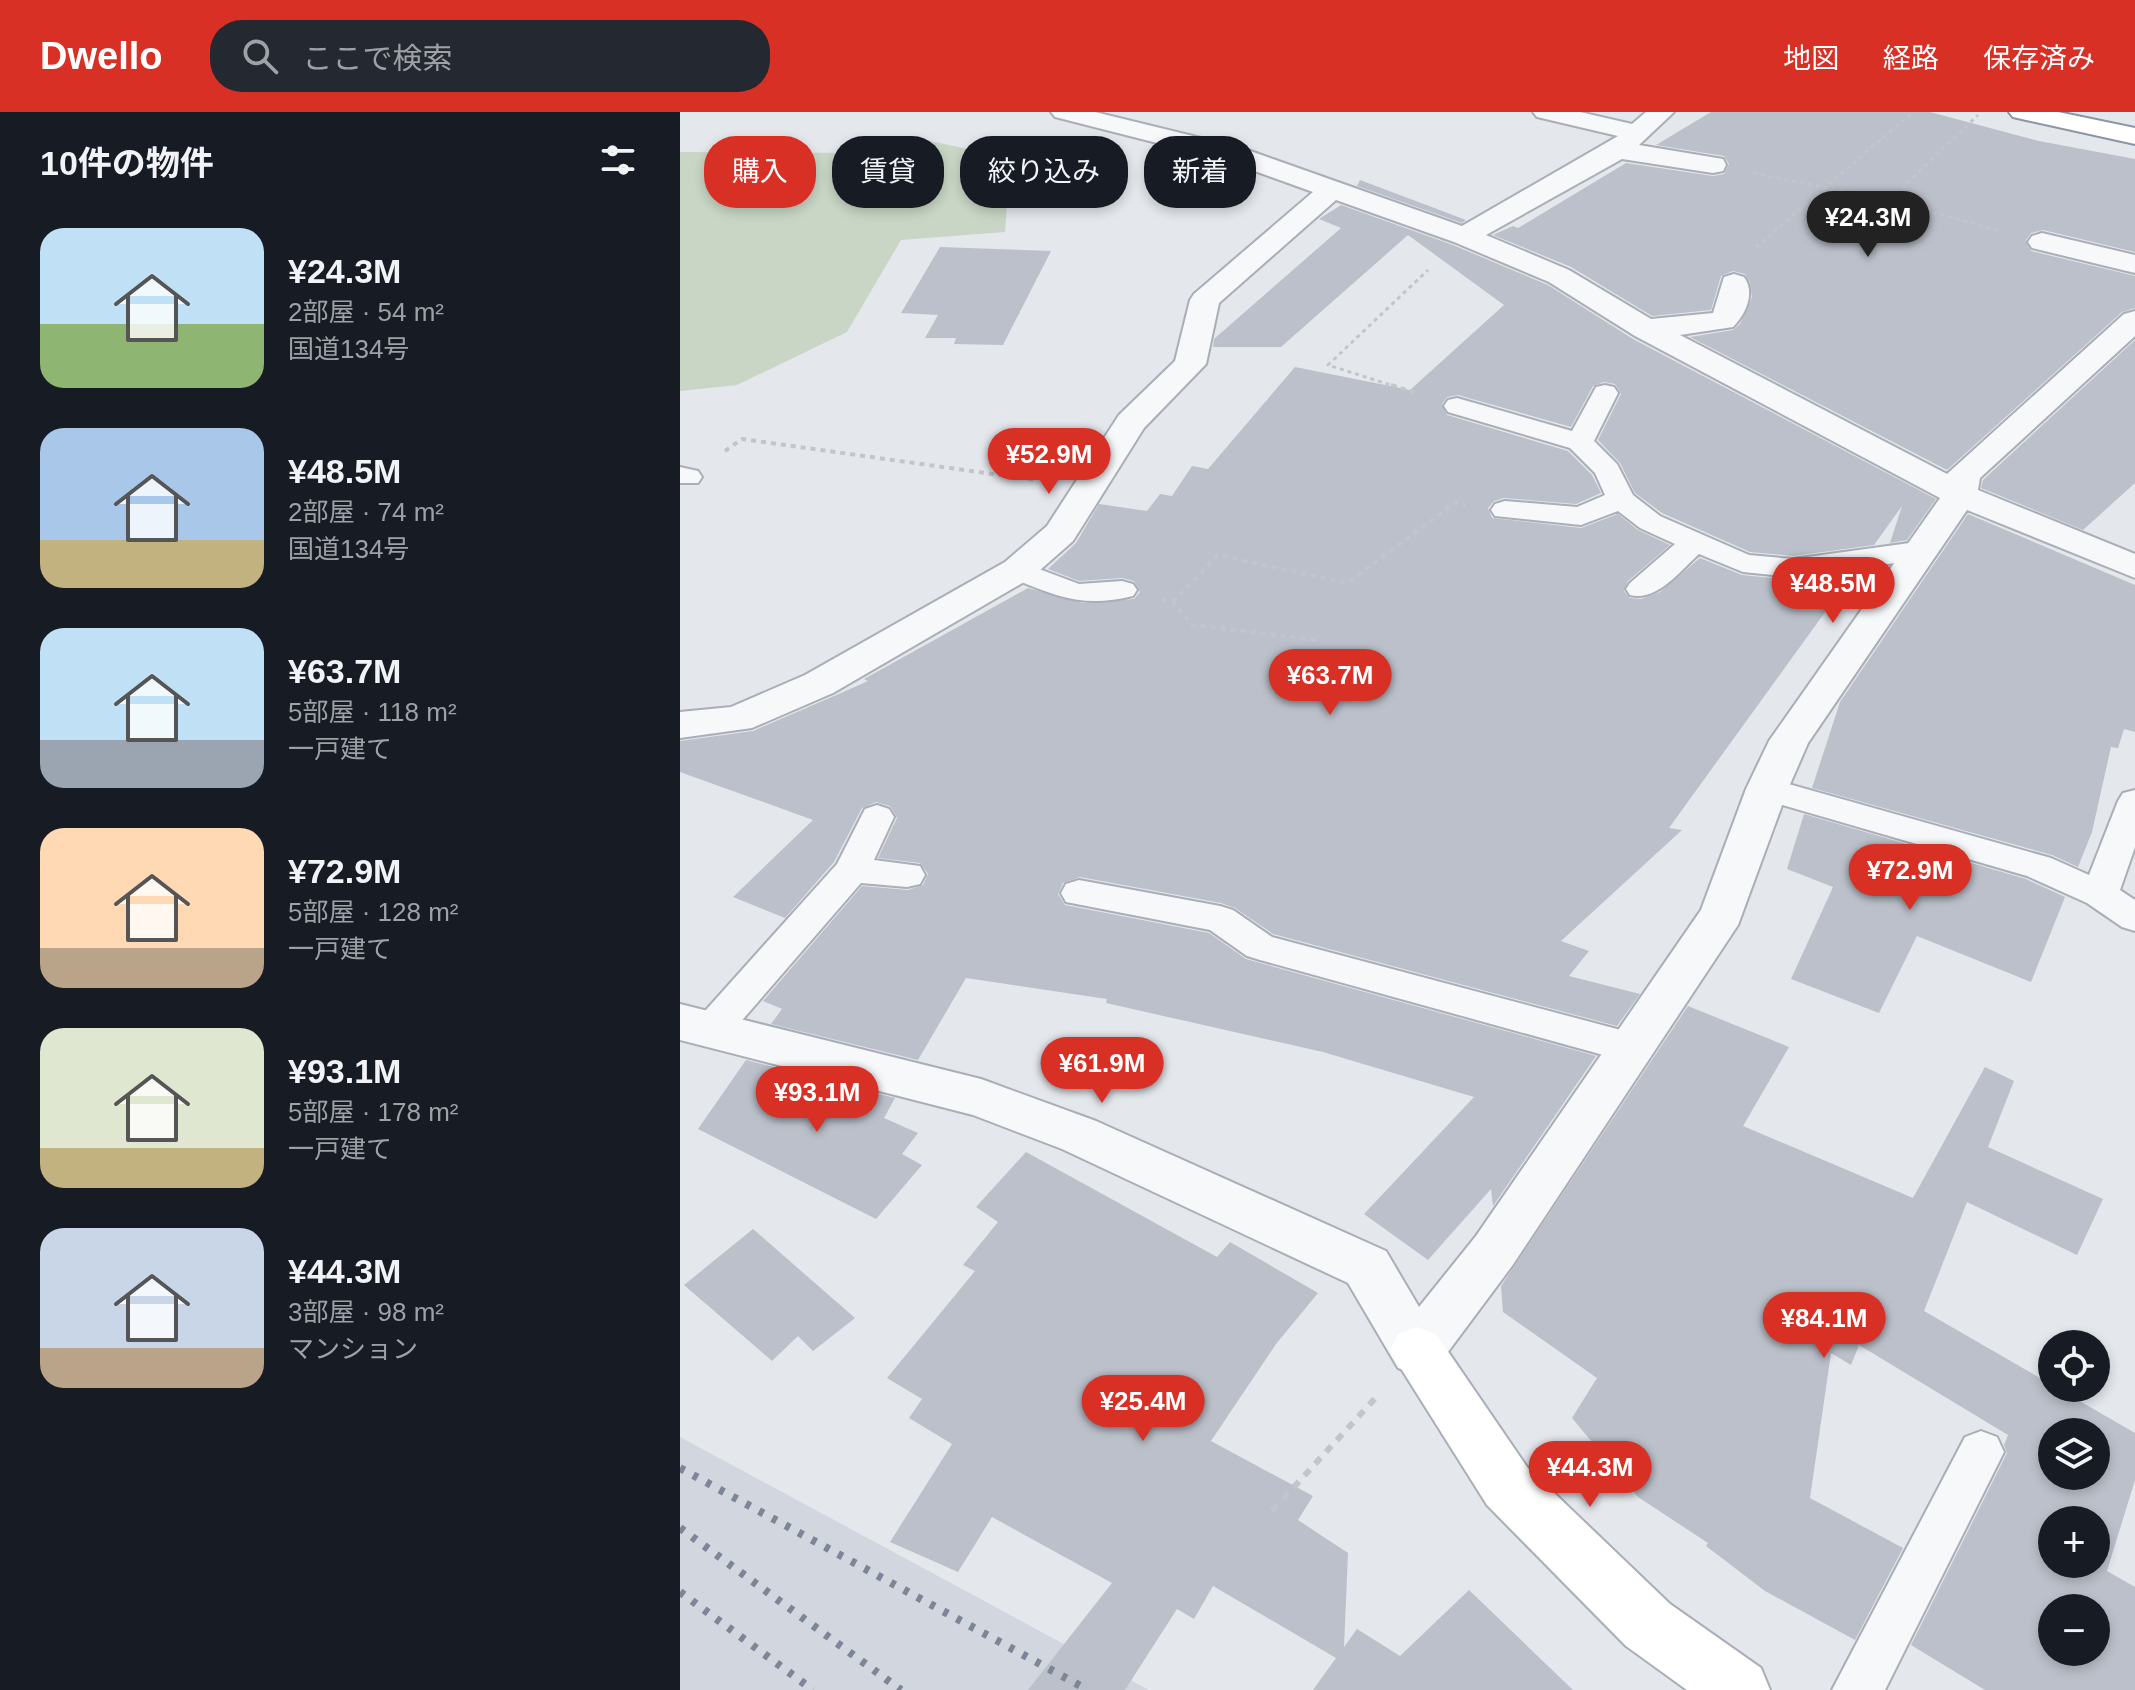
<!DOCTYPE html>
<html lang="ja">
<head>
<meta charset="utf-8">
<style>
  body { margin:0; font-family:Helvetica,"Noto Sans JP",sans-serif; background:#242831; color:#f1f3f6; height:100vh; display:flex; flex-direction:column; font-size:30px; white-space:nowrap }
  * { box-sizing:border-box; margin:0 }
  p { font-size:26px; color:#9ea1a6 }
  .icon { flex:none; width:44px; height:44px; fill:none; stroke:currentColor; stroke-width:2; stroke-linecap:round; stroke-linejoin:round }
  .map { position:relative; flex:1; overflow:hidden }
  .sheet { display:flex; flex-direction:column; background:#171b24; width:680px }
  .sheet>* { flex:none }
  .guide { position:absolute; left:24px; top:24px; width:760px; height:72px; display:flex; gap:16px }
  .fabs { position:absolute; left:1358px; top:1218px; display:grid; gap:16px }
  .fabs a { display:grid; place-items:center; width:72px; height:72px; border-radius:50%; background:#171b24; box-shadow:0 4px 12px #0003; font-size:40px }
  .price { position:absolute; translate:-50% -68px; padding:0 18px; border-radius:28px; background:#d93025; color:#fff; font-size:26px; line-height:52px; filter:drop-shadow(0 2px 4px #0008) }
  .price::after { content:''; position:absolute; left:50%; top:48px; width:24px; height:18px; margin-left:-12px; background:inherit; clip-path:polygon(0 0,100% 0,50% 100%) }
  .price.current { background:#222; color:#fff }
  ul { padding:0; list-style:none }
  li { display:flex; align-items:center; gap:24px; height:200px; padding:0 40px }
  li span { display:grid; place-items:center; flex:none; width:224px; height:160px; border-radius:24px; color:#555 }
  li>.icon { margin-inline-start:auto }
  span .icon { width:96px; height:96px; fill:#fffc; stroke-width:1 }
  li b { font-size:34px }
  h2 { display:flex; justify-content:space-between; align-items:center; height:96px; padding:0 40px; font-size:34px }
  .tag { padding:0 28px; border-radius:32px; background:#171b24; box-shadow:0 4px 12px #0003; font-size:28px; line-height:72px }
  .tag.current { background:#d93025; color:#fff }
  header { display:flex; align-items:center; gap:48px; box-sizing:border-box; height:112px; padding:0 40px; background:#d93025; color:#fff }
  header strong { font-size:38px }
  nav { display:flex; gap:44px; margin-inline-start:auto; font-size:28px }
  .search { width:560px; height:72px; background:#242831; display:flex; align-items:center; gap:20px; box-sizing:border-box; padding:0 28px; border-radius:32px; color:#9ea1a6; font-size:30px }
  main { display:flex; flex:1; min-height:0 }
  .map>svg:first-child { display:block }
  .built { fill:#d2d6de }
  .green { fill:#c9d6c5 }
  .building { fill:#bbc0ca; fill-rule:evenodd }
  .lines { fill:none; stroke-linecap:round; stroke-linejoin:round }
  .lane-casing { stroke:#a9aeb7; stroke-width:4 }
  .street-casing { stroke:#a9aeb7; stroke-width:4 }
  .secondary-casing { stroke:#a9aeb7; stroke-width:4 }
  .highway-casing { stroke:#8b94a3; stroke-width:4 }
  .path-far2 { stroke:#c2c5cb; stroke-width:3; stroke-dasharray:4 4; stroke-linecap:butt }
  .path-far1 { stroke:#c2c5cb; stroke-width:4; stroke-dasharray:5 5; stroke-linecap:butt }
  .path { stroke:#c2c5cb; stroke-width:6; stroke-dasharray:8 8; stroke-linecap:butt }
  .lane { fill:#f7f8fa; fill-rule:evenodd }
  .street { fill:#f7f8fa; fill-rule:evenodd }
  .secondary { fill:#fff; fill-rule:evenodd }
  .highway { fill:#fff; fill-rule:evenodd }
  .rail { stroke:#7d8696; stroke-width:8; stroke-dasharray:5 10; stroke-linecap:butt }
</style>
</head>
<body>
<header>
<strong>Dwello</strong>
<div class="search"><svg class="icon" aria-label="search" viewBox="0 0 24 24"><circle cx="10" cy="10" r="6"/><path d="M15 15l6 6"/></svg>ここで検索</div>
<nav><a>地図</a><a>経路</a><a>保存済み</a></nav>
</header>
<main>
<section class="sheet">
<h2>10件の物件<svg class="icon" aria-label="filters" viewBox="0 0 24 24"><path d="M4 7h16M4 17h16"/><circle cx="9" cy="7" r="2"/><circle cx="15" cy="17" r="2"/></svg></h2>
<ul>
<li><span style="background:linear-gradient(#bfe0f5 60%,#8fb573 0)"><svg class="icon" aria-label="home" viewBox="0 0 24 24"><path d="M3 11l9-7 9 7M6 9v11h12V9"/></svg></span><div><b>¥24.3M</b><p>2部屋 · 54 m²</p><p>国道134号</p></div></li>
<li><span style="background:linear-gradient(#a9c7e8 70%,#c2b280 0)"><svg class="icon" aria-label="home" viewBox="0 0 24 24"><path d="M3 11l9-7 9 7M6 9v11h12V9"/></svg></span><div><b>¥48.5M</b><p>2部屋 · 74 m²</p><p>国道134号</p></div></li>
<li><span style="background:linear-gradient(#bfe0f5 70%,#9aa5b1 0)"><svg class="icon" aria-label="home" viewBox="0 0 24 24"><path d="M3 11l9-7 9 7M6 9v11h12V9"/></svg></span><div><b>¥63.7M</b><p>5部屋 · 118 m²</p><p>一戸建て</p></div></li>
<li><span style="background:linear-gradient(#ffd9b3 75%,#b9a48a 0)"><svg class="icon" aria-label="home" viewBox="0 0 24 24"><path d="M3 11l9-7 9 7M6 9v11h12V9"/></svg></span><div><b>¥72.9M</b><p>5部屋 · 128 m²</p><p>一戸建て</p></div></li>
<li><span style="background:linear-gradient(#dfe7d0 75%,#c2b280 0)"><svg class="icon" aria-label="home" viewBox="0 0 24 24"><path d="M3 11l9-7 9 7M6 9v11h12V9"/></svg></span><div><b>¥93.1M</b><p>5部屋 · 178 m²</p><p>一戸建て</p></div></li>
<li><span style="background:linear-gradient(#c9d6e8 75%,#b9a48a 0)"><svg class="icon" aria-label="home" viewBox="0 0 24 24"><path d="M3 11l9-7 9 7M6 9v11h12V9"/></svg></span><div><b>¥44.3M</b><p>3部屋 · 98 m²</p><p>マンション</p></div></li>
</ul>
</section>
<div class="map">
<svg width="1455" height="1578" viewBox="0 0 1455 1578">
  <rect width="100%" height="100%" fill="#e4e7ec"/>
  <path class="built" d="M0,1325L130,1395L469,1578H0Z"/>
  <path class="green" d="M231,25L330,46L325,120L221,128L167,220L57,273L0,279V40L206,41Z"/>
  <path class="building" d="M1031,0H1250L1359,29L1455,47V140L1363,118L1351,121L1346,128L1351,139L1455,164V196L1442,200L1267,358L1010,225L1053,218L1060,212L1072,185L1070,171L1065,162L1053,159L1041,164L1031,198L972,204L891,155L813,123L833,114L838,116L946,51L1033,64L1044,62L1049,52L1044,44L976,33Z
    M680,68L757,97L786,108L782,111L677,74Z
    M661,93L773,133L868,173L953,227L1256,387L1227,428L1210,431L1222,394L1194,433L1113,444L1070,440L982,401L955,381L940,351L918,328L941,282L935,272L924,270L913,274L891,315L778,283L767,285L762,292L767,303L888,339L912,363L921,381L896,392L824,386L814,389L808,396L812,406L901,416L938,402L958,418L990,433L948,469L944,479L950,486L961,487L980,480L1020,446L1062,463L1113,468L1174,460L989,716L1002,718L881,829L909,839L889,864L960,882L937,914L593,822L555,796L541,791L400,765L383,771L378,782L385,793L529,821L566,847L916,944L813,1094L811,1077L748,1148L684,1102L794,985L643,940L426,891L427,887L286,866L238,948L91,912L102,897L83,889L182,774L228,778L243,773L248,762L240,751L198,746L217,706L210,694L196,690L182,696L154,750L105,806L53,785L133,708L0,660V629L73,619L154,584L188,569L184,567L348,476L403,491L454,487L460,480L454,469L442,466L399,469L368,457L396,431L419,392L467,399L480,382L492,384L512,354L528,357L615,255L730,278L824,193L728,123L601,235H533L534,227L661,116L639,107Z
    M260,135L371,139L323,233L274,232L276,226H245L258,203L221,201Z
    M1455,228V371L1403,418L1301,376L1303,368Z
    M1288,402L1455,473V620L1444,617L1438,636L1431,635L1412,720L1398,755L1372,743L1132,676L1160,590Z
    M1124,702L1346,767L1385,785L1351,870L1237,824L1199,901L1111,867L1153,775L1107,757Z
    M1008,894L1109,935L1063,1014L1233,1086L1305,955L1334,969L1308,1035L1423,1087L1397,1143L1287,1090L1244,1199L1372,1273V1276H1377L1455,1321V1368L1427,1459L1455,1475V1578H1305L1231,1533L1327,1341L1324,1333L1328,1323L1179,1233L1171,1253L1151,1241L1130,1386L1223,1436L1175,1528L1085,1479L1026,1434L1028,1431L958,1385L892,1306L917,1266L823,1200L821,1174ZM1372,1320H1416V1364H1372ZM1372,1408H1416V1452H1372ZM1372,1496H1416V1540H1372Z
    M66,948L215,986L204,1006L238,1021L222,1042L242,1053L196,1107L18,1017Z
    M346,1040L537,1145L550,1130L638,1181L596,1232L531,1329L633,1384L618,1408L668,1441L664,1535L677,1517L720,1544L789,1478L893,1578H633L656,1546L533,1474L514,1507L497,1497L445,1578H348L432,1471L312,1405L278,1460L210,1430L272,1332L229,1306L242,1287L207,1266L295,1159L283,1153L318,1110L296,1095Z
    M73,1117L175,1206L133,1239L118,1224L92,1249L4,1173Z"/>
  <g class="lines">
    <defs>
      <path id="lane" d="M925,273L934,275L938,281L914,329L937,352L953,383L980,404L1069,443L1113,447L1244,429L1254,432L1259,438L1254,444L1244,447L1113,465L1063,460L1019,442C1000,459 977,490 950,483L946,477L950,471L995,432L960,416L938,399L901,413L815,404L811,398L815,392L825,389L897,395L925,383L915,361L890,336L768,300L764,294L768,288L777,286L892,319L916,275Z
        M0,355L18,359L22,365L18,371H0Z
        M338,449L399,472L442,469L453,472L457,478L453,484C401,497 374,483 327,464L323,458L327,452Z
        M1087,666L1371,746L1409,763L1438,689L1443,681L1455,678V735L1440,778L1455,788V819L1442,815L1407,791L1347,764L1075,685L1070,677L1075,669Z
        M197,693L209,697L214,705L194,748L240,754L245,763L240,772L227,775L181,771L45,928L31,933L17,928L12,918L17,908L157,752L185,697Z
        M399,768L540,794L553,798L592,825L952,921L966,926L971,936L966,946L952,951L580,848L567,844L530,818L386,790L381,781L386,772Z
        M1301,1319L1317,1325L1324,1340L1205,1578H1152L1285,1325Z"/>
      <path id="street" d="M371,0H415L562,36L782,114L938,24L857,5L853,0H900L952,12L966,0H994L959,33L1043,47L1046,53L1043,59L1033,61L942,47L806,123L889,158L971,207L1033,201L1044,165L1054,162L1064,165C1076,181 1065,203 1053,215L1000,223L1267,362L1444,202L1455,199V224L1300,366L1298,378L1455,442V466L1287,398L1128,631L1108,677L1058,813L832,1154L756,1256L737,1263L718,1256L668,1171L382,1037L293,1003L0,928V892L301,967L416,1009L706,1139L739,1195L796,1124L1021,798L1066,677L1089,629L1260,386L955,224L869,170L774,130L656,88L539,191L526,252L464,316L393,429L351,466L153,581L72,616L0,626V600L51,595L125,563L325,450L367,414L439,303L495,249L510,188L514,182L633,80L544,48L375,5Z
        M1362,121L1455,143V161L1352,136L1348,130L1352,124Z"/>
      <path id="secondary" d="M737,1215L756,1222L847,1355L990,1492L1081,1556L1090,1578H1007L946,1534L807,1393L710,1239L718,1222Z"/>
      <path id="highway" d="M1329,0H1378L1455,16V32L1333,5Z"/>
    </defs>
    <use href="#lane" class="lane-casing"/>
    <use href="#street" class="street-casing"/>
    <use href="#secondary" class="secondary-casing"/>
    <use href="#highway" class="highway-casing"/>
    <path class="path-far2" d="M1073,61L1210,88L1320,119
      M1210,88L1298,3
      M1076,135L1233,0
      M717,275L648,253L748,158"/>
    <path class="path-far1" d="M711,273L735,281
      M45,339L62,327L356,368
      M482,488L493,490L512,513L638,528
      M493,490L538,443L667,471L775,391L786,393"/>
    <path class="path" d="M592,1399L700,1281"/>
    <use href="#lane" class="lane"/>
    <use href="#street" class="street"/>
    <use href="#secondary" class="secondary"/>
    <use href="#highway" class="highway"/>
    <path class="rail" d="M0,1356L408,1578
      M0,1416L221,1578
      M0,1480L133,1578"/>
  </g>
</svg>
<div class="fabs">
<a><svg class="icon" aria-label="locate" viewBox="0 0 24 24"><circle cx="12" cy="12" r="6"/><path d="M12 2v4M12 18v4M2 12h4M18 12h4"/></svg></a>
<a><svg class="icon" aria-label="layers" viewBox="0 0 24 24"><path d="M12 4l9 5-9 5-9-5zM3 14l9 5 9-5"/></svg></a>
<a>+</a>
<a>−</a>
</div>
<b class="price current" style="left:1188px;top:147px">¥24.3M</b>
<b class="price" style="left:369px;top:384px">¥52.9M</b>
<b class="price" style="left:1153px;top:513px">¥48.5M</b>
<b class="price" style="left:650px;top:605px">¥63.7M</b>
<b class="price" style="left:1230px;top:800px">¥72.9M</b>
<b class="price" style="left:422px;top:993px">¥61.9M</b>
<b class="price" style="left:137px;top:1022px">¥93.1M</b>
<b class="price" style="left:1144px;top:1248px">¥84.1M</b>
<b class="price" style="left:463px;top:1331px">¥25.4M</b>
<b class="price" style="left:910px;top:1397px">¥44.3M</b>
<div class="guide">
<a class="tag current">購入</a>
<a class="tag">賃貸</a>
<a class="tag">絞り込み</a>
<a class="tag">新着</a>
</div>
</div>
</main>
</body>
</html>
